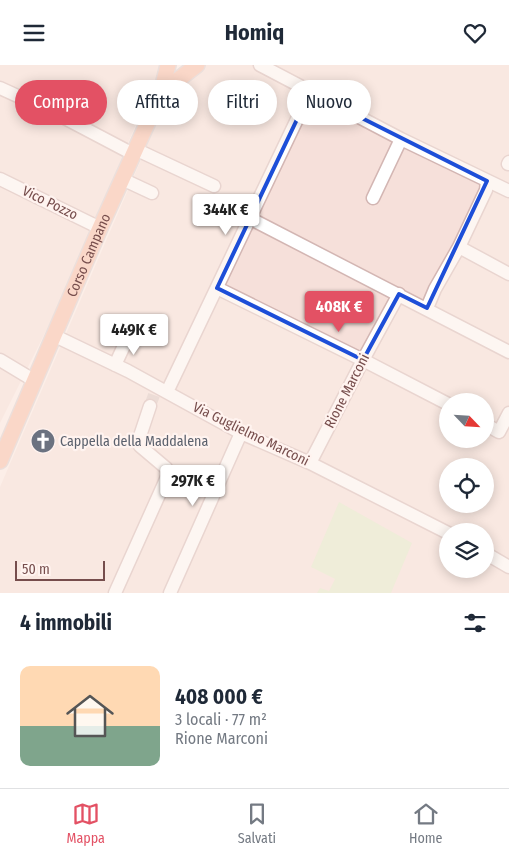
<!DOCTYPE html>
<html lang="it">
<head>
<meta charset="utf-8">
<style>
  body { margin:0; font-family:"Fira Sans Condensed",sans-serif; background:#f2f2f3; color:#1f2937; height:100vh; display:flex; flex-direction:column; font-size:19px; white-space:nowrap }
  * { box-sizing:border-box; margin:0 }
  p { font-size:16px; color:#747a83 }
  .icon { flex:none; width:28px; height:28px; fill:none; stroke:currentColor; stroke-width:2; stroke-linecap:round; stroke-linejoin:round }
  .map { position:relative; height:528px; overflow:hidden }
  .side { display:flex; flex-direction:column; background:#fff; flex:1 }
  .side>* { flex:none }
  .banner { position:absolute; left:15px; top:15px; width:480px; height:45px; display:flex; gap:10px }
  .needle { width:32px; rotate:115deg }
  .controls { position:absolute; left:439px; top:328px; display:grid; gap:10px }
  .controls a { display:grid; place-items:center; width:55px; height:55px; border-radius:50%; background:#fff; box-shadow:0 2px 12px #0003; font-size:25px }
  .scale { position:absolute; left:15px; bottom:12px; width:90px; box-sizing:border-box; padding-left:5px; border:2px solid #764d4c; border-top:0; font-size:14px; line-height:18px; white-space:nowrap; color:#764d4c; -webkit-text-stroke:4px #fff3ef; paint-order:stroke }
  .price { position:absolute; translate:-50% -42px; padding:0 11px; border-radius:5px; background:#fff; color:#222; font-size:16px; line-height:32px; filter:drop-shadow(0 1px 2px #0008) }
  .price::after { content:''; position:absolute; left:50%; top:30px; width:15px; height:11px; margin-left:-8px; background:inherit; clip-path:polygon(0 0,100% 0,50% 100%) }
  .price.selected { background:#e35164; color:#fff }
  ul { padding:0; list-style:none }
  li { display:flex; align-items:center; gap:15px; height:125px; padding:0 20px }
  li+li { border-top:1px solid #e0e1e3 }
  li span { display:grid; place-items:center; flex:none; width:140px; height:100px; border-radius:10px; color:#555 }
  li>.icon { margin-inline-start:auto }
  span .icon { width:60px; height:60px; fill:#fffc; stroke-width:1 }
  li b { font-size:21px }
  h2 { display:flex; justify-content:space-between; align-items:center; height:60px; padding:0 20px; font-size:21px }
  .tag { padding:0 18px; border-radius:22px; background:#fff; box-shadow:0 2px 12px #0003; font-size:18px; line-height:45px }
  .tag.selected { background:#e35164; color:#fff }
  header { display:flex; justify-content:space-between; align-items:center; height:65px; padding:0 20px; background:#fff; font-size:22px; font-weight:700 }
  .tab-bar { display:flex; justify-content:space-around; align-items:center; height:70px; border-top:1px solid #e0e1e3; background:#fff; font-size:14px; color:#747a83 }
  .tab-bar a { display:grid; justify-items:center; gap:2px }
  .tab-bar .selected { color:#e35164 }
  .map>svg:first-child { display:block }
  .residential { fill:#f6e0da; fill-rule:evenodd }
  .green { fill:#e1eac7 }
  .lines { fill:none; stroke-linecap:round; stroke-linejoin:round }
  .minor-tunnel { stroke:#dac6c1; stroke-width:12; stroke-dasharray:12 6; stroke-linecap:butt }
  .minor-casing { stroke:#d3b6b3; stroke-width:15 }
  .major-casing { stroke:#d9cdcd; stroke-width:18 }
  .minor { stroke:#fff; stroke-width:12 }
  .major { stroke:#f9bba3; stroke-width:15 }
  .marked { fill:none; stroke:#1d4ed8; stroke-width:4; stroke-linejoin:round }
  .labels { text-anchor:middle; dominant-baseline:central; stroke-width:4.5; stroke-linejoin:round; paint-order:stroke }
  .street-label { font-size:14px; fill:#764d4c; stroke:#fff3ef }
  .worship-label { font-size:14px; fill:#5b616d; stroke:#fff3ef; text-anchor:start }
</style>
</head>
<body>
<header><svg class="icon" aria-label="menu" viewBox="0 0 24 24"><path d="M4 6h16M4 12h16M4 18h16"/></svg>Homiq<svg class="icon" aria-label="heart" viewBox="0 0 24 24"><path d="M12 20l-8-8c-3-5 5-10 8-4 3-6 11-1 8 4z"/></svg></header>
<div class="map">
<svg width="509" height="528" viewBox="0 0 509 528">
  <rect width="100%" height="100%" fill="#fceee8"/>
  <path class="residential" d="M0,0H162L128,78L104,143L57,244L0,358Z
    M205,0H509V528H0V422L168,32ZM448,336H485V374H448ZM448,401H485V439H448ZM448,466H485V504H448Z"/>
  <path class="green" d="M339,437L412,478L391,528H317L320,523L329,526L335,514L311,502Z"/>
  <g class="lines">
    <path class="minor-tunnel" d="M150,341L154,330"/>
    <defs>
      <path id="minor" d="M260,0L401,74L509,126
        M0,23L57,49L133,89
        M135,84L214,121
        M508,99L509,97
        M0,114L100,163
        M122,114L152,128
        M373,133L401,74
        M257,157L509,287
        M459,182L509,209
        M217,223L363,295L448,339
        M427,243L435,224L459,182L486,125L487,116
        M55,271L128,306L241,368L310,398L448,468
        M0,295L35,316
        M115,300L129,270
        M167,327L310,27
        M485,359L499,367L509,348
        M310,398L363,295L399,229
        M485,488L509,502
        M115,528L167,412L168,407L166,403L140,381L138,377L150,341
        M170,528L241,368"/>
      <g id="major">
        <path d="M161,28L168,0"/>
        <path id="s1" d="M0,396L100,163L161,28L197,0"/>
      </g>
    </defs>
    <use href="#minor" class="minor-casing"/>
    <use href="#major" class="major-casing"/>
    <use href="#minor" class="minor"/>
    <use href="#major" class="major"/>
  </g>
  <path d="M0 0H509V528H0ZM310,27L487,116L427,243L399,229L363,295L217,223Z" fill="#fceee8" fill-opacity=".55" fill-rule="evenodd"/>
  <path class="marked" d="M310,27L487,116L427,243L399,229L363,295L217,223Z"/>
  <defs>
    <symbol id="church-disc" viewBox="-11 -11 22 22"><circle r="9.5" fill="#6b7280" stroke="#fff3ef"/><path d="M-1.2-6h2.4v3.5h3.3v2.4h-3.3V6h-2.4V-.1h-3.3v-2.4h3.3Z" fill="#fff"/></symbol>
  </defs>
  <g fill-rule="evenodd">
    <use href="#church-disc" x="29" y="362" width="28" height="28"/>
  </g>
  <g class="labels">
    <g class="street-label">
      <text transform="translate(50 138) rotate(26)">Vico Pozzo</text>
      <text stroke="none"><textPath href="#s1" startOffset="224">Corso Campano</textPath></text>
      <text transform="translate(347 326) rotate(-63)">Rione Marconi</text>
      <text transform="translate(251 369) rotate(26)">Via Guglielmo Marconi</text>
    </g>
    <g class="worship-label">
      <text x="60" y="376">Cappella della Maddalena</text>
    </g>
  </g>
</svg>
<div class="controls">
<a><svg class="needle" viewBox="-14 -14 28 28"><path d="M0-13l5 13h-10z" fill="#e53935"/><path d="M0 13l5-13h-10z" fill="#747a83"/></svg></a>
<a><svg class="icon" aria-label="locate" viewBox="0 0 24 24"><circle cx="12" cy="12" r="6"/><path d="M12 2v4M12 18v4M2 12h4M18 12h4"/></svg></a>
<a><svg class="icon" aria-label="layers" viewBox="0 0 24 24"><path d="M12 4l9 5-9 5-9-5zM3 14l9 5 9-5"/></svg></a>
</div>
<div class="scale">50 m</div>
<b class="price" style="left:226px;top:171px">344K €</b>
<b class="price selected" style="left:339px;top:268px">408K €</b>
<b class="price" style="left:134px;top:291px">449K €</b>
<b class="price" style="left:193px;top:442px">297K €</b>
<div class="banner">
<a class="tag selected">Compra</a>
<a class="tag">Affitta</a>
<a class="tag">Filtri</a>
<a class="tag">Nuovo</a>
</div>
</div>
<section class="side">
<h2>4 immobili<svg class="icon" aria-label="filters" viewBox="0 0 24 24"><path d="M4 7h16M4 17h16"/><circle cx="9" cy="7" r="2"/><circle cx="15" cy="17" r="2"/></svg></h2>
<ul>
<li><span style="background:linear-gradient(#ffd9b3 60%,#7fa58c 0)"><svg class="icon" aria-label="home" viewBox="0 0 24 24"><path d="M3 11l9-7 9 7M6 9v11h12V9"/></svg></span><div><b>408 000 €</b><p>3 locali · 77 m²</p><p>Rione Marconi</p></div></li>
</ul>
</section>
<nav class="tab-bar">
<a class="selected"><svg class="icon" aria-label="map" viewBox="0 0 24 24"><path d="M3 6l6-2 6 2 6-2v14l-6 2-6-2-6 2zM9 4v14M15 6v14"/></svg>Mappa</a>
<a><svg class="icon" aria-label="saved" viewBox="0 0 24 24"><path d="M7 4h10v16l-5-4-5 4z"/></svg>Salvati</a>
<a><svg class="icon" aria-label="home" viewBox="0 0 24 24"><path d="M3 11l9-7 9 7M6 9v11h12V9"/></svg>Home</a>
</nav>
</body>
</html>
